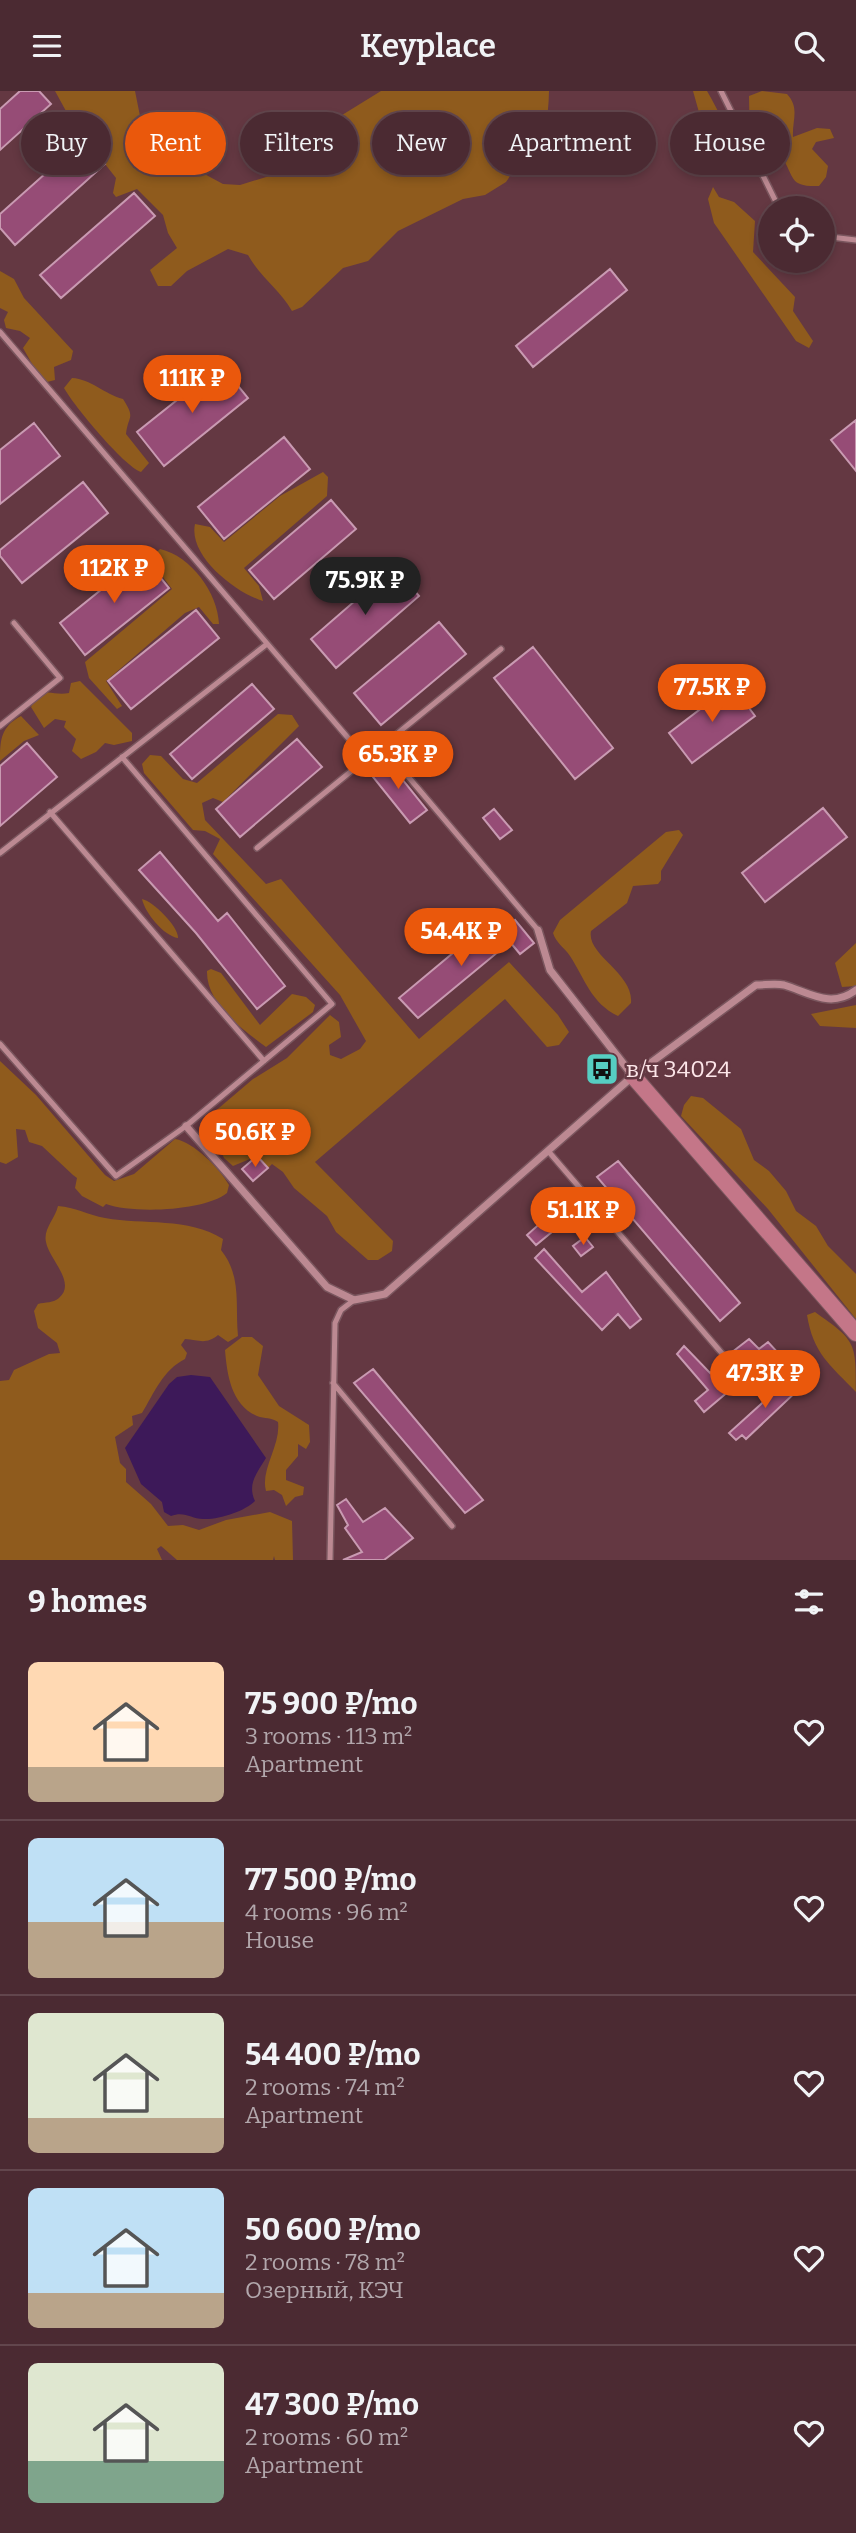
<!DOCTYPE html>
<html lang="en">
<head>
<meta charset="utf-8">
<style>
  body { margin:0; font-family:Bitter,serif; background:#55363e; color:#f1f3f6; height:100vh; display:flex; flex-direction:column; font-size:26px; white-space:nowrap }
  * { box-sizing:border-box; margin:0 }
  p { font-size:23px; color:#b2a7ac }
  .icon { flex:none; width:38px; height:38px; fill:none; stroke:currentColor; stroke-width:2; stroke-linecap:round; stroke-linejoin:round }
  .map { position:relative; height:1469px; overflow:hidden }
  .side { display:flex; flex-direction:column; background:#4b2a32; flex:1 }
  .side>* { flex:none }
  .top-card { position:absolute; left:21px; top:21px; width:816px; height:63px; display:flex; gap:14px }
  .controls { position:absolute; left:758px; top:105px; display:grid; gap:14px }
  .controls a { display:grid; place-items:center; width:77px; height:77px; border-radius:50%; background:#4b2a32; box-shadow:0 4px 10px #0003,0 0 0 2px #62464d; font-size:35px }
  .price { position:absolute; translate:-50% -60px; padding:0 16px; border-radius:24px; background:#ea580c; color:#fff; font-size:23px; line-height:46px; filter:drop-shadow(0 2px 4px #0008) }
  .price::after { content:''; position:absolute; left:50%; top:42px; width:21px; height:16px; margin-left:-10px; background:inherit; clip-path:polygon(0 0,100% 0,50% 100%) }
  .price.on { background:#222; color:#fff }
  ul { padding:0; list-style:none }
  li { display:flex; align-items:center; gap:21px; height:175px; padding:0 28px }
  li+li { border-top:2px solid #62464d }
  li span { display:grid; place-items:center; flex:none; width:196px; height:140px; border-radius:10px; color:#555 }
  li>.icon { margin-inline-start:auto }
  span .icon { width:84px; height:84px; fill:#fffc; stroke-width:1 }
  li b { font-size:30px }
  h2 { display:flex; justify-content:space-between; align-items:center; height:84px; padding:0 28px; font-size:30px }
  .tag { padding:0 24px; border-radius:32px; background:#4b2a32; box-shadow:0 4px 10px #0003,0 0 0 2px #62464d; font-size:24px; line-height:63px }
  .tag.on { background:#ea580c; color:#fff }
  header { display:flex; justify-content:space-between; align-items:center; height:91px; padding:0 28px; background:#4b2a32; font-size:32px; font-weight:600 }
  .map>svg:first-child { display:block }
  .green { fill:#8f5b1d }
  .water { fill:#3d1959 }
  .building { fill:#964c76; stroke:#c99ab2; stroke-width:2 }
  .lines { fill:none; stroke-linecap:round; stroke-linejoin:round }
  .lane-casing { stroke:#7a565e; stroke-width:8 }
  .street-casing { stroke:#7a565e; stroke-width:10 }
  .secondary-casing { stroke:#7a565e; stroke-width:18 }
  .lane { stroke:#bc8992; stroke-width:5 }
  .street { stroke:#bc8992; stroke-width:7 }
  .secondary { stroke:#c47688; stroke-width:16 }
  .labels { text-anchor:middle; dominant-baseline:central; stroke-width:5; stroke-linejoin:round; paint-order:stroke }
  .poi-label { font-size:23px; fill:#fde6e9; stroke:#643842; text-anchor:start }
</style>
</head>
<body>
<header><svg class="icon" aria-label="menu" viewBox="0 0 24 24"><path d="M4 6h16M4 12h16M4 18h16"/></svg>Keyplace<svg class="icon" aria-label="search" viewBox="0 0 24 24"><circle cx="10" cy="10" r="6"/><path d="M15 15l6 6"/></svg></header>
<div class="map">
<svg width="856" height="1469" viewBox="0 0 856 1469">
  <rect width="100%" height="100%" fill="#643842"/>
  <path class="green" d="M55,0H135L140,25L149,44L171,65L223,93L240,94L276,83L334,29L381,0H549C549,22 543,42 550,63L521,69L506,91L485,104L463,108L398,140L368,170L343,177L302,216L292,220C280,199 260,186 248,164L228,158L187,180L171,195H158L150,179L177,157L168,142L163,124L137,98L116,106L113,102L116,87L72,31Z
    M693,0H707L711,7L736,54L732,63L723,68L707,48L690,49L689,35L702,32Z
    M762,0L787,3C800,17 792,29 793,46L817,37L830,38L834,47L816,51L812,58L828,75L826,86L819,95C789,96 795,87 782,66L766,69L750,59L749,5Z
    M713,96L719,106L734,111L755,130L753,161L795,206L793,220L813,250L809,257L796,250L714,132L708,108Z
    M0,180L14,188L24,207L73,260L71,269L54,276L55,289L43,292L23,257L30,247L20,240L6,237L4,229L8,221L0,217Z
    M72,287C91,288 104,303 123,308C136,328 128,324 126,343L149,372L141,381C124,375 74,315 64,297Z
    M323,381L328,386L327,405L244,477L259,495L263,510C236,502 188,465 195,433L210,436L224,451L280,405Z
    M160,458C191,465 218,502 219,533H213L199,516L185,522L106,590L122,615L117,618L89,587L85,571L172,498L153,473V465Z
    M80,590L132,642V650L114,654L105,652L96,661L81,668L72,660L76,648L64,636L66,630L55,628L44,637L31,616C44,592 51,606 69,602L71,592Z
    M278,623L292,624L299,635L223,711L213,707L202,712L205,729L266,793L281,788L419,948L509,871L558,924L569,941L559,954L547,956L505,908L315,1071L393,1150L392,1160L378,1169H368L336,1141L327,1125L294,1097L283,1081L272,1073L268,1077L257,1065L233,1075L224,1067L206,1028L253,988L287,967L330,924L339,931L341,946L329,954L330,964L341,968L360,958L366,950L340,904L213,763L220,748L205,740L193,739L144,682L142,673L150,664L161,665L183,688L197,692Z
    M21,625L39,644L24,650L0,670C0,648 1,636 21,625Z
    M679,739L683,744L661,780V789L658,793L633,795L627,812L591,840C586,864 634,882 631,912L618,925C591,912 585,888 570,865C564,856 556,852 553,842L560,829L666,741Z
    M142,808C153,810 179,836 178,847C164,845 145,822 142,808Z
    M856,852V895L842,896L835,872Z
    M211,878L221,882L260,934L292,903L306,906L315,914L313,921L266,956C243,939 206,912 207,880Z
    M856,914V937L820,935L811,923Z
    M0,970L36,1004L105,1084L114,1090L134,1083L175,1048C194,1051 220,1078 229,1094L227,1102C205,1120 133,1123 106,1113L103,1116L82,1105L75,1097L77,1087L73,1084L42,1055L29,1051L25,1039L16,1038L18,1066L6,1073L0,1071Z
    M691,1005L703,1007L741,1038L754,1069L769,1080L786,1100L796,1120L816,1135L828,1155L856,1183V1228L768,1118L681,1025L684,1014Z
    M58,1115C75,1116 88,1124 105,1127C144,1134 188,1126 223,1148L221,1159C242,1185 235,1214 238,1245L228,1251L218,1244C206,1254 199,1249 185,1248L181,1254L187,1262L185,1268C163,1279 154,1302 142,1322L132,1325L133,1334L115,1346L120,1372L126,1378V1391L151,1413L168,1435L183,1434L199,1439L226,1429L270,1421L292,1430L293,1469H275L274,1465L273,1469H177L161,1455L157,1458L162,1469H0V1290L9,1289L14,1279L49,1263L60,1262L57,1252L38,1237L34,1220L38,1213C45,1211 54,1212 59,1207C77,1192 49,1168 46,1151C43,1138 55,1128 58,1115Z
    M815,1221C856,1250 856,1251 856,1301C830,1274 813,1262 807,1224Z
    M242,1246H252L263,1255L258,1284L279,1315L309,1334L310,1351L306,1358L298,1353V1365L286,1379V1389L304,1396L303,1404L295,1406L286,1415L282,1404L274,1399L266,1400C260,1379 281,1354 278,1331C271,1326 265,1328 257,1325C231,1314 227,1283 225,1259Z"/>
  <path class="water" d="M191,1284L210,1286L266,1367C257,1382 247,1393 255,1410C245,1420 219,1429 203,1428C191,1428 185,1420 171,1425L164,1421L162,1411L141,1393L125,1357L169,1293L177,1286Z"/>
  <path class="building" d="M20,0H39L51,13L0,59V18Z
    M83,49L105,73L15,154L0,137V123Z
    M134,102L155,125L61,207L40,184Z
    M610,178L627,199L533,276L516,255Z
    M221,274L248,307L164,375L137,341Z
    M856,329V380L831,349Z
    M34,332L60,365L0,413V359Z
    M284,346L310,378L224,448L198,416Z
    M83,391L108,422L22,492L0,465V459Z
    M331,409L356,438L274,508L249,479Z
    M143,465L169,497L85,564L60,532Z
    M394,476L419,505L336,577L311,548Z
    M196,519L219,547L131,618L108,590Z
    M439,531L466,563L381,634L354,602Z
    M533,556L613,657L575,688L494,587Z
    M252,593L274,618L192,688L170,663Z
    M732,594L755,625L692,672L669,642Z
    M297,648L322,676L240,746L216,718Z
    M27,652L57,686L0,735V675Z
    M386,668L427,719L410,732L369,681Z
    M823,717L847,746L765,811L742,782Z
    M494,718L512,739L500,748L483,727Z
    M160,761L218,830L227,822L285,895L257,918L196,842L139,779Z
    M515,829L534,852L520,863L510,851L418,927L399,907L477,842L489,855Z
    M257,1065L268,1077L253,1090L242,1078Z
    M618,1070L740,1212L720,1230L597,1086Z
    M577,1105L588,1118L578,1126L575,1122L536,1154L527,1144L544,1129L540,1124L550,1116L556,1122Z
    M585,1146L593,1156L581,1165L573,1155Z
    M544,1158L582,1201L606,1181L641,1228L630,1237L618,1223L602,1239L535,1167Z
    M749,1248L759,1258L768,1251L781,1265L769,1274L757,1261L740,1275L731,1262Z
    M684,1255L710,1282L723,1272L731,1281L727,1285L736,1294L704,1321L695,1310L708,1299L677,1263Z
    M373,1278L483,1409L465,1422L354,1292Z
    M790,1287L800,1297L746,1348L742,1344L736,1349L729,1342Z
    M346,1408L363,1431L385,1417L413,1447L384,1469H343L362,1461L345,1437L348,1434L337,1414Z"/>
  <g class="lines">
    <defs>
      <path id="lane" d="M721,0L779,117
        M822,145L856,149
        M0,241L367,669
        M0,635L60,587L14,532
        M383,656L538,839
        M50,721L264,970
        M257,757L501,558
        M0,762L267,553
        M0,953L116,1085L186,1035L332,913L122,666
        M549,1061L738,1281
        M333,1292L452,1435
        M330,1469L335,1232L341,1219L354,1209"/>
      <path id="street" d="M538,839L550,879L633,985
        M186,1035L327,1196L354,1209L385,1203L633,985L756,894C765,894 776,892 784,894C810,902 831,918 856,899"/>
      <path id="secondary" d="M633,985L856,1242"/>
    </defs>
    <use href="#lane" class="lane-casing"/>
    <use href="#street" class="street-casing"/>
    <use href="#secondary" class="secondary-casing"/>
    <use href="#lane" class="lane"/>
    <use href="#street" class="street"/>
    <use href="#secondary" class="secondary"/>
  </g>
  <defs>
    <symbol id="bus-square" viewBox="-11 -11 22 22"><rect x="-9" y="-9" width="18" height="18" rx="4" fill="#56cec2" stroke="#643842"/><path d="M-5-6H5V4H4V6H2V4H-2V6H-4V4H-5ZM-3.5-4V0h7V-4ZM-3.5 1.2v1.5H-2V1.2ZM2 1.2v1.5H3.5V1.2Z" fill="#111"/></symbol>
  </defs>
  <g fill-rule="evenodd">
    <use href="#bus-square" x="583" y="959" width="38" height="38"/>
  </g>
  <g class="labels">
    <g class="poi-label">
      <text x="626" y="978">в/ч 34024</text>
    </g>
  </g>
</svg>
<div class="controls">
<a><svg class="icon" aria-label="locate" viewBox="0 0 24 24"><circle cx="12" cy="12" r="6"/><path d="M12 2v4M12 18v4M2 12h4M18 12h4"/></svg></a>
</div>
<b class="price" style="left:192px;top:324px">111K ₽</b>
<b class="price" style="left:114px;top:514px">112K ₽</b>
<b class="price on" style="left:365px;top:526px">75.9K ₽</b>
<b class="price" style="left:712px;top:633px">77.5K ₽</b>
<b class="price" style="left:398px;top:700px">65.3K ₽</b>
<b class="price" style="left:461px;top:877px">54.4K ₽</b>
<b class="price" style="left:255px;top:1078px">50.6K ₽</b>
<b class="price" style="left:583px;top:1156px">51.1K ₽</b>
<b class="price" style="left:765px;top:1319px">47.3K ₽</b>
<div class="top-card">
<a class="tag">Buy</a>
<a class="tag on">Rent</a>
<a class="tag">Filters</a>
<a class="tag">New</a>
<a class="tag">Apartment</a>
<a class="tag">House</a>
</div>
</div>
<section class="side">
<h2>9 homes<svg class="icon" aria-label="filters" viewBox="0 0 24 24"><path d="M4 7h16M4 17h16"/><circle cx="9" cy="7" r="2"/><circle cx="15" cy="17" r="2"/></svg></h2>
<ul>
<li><span style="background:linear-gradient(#ffd9b3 75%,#b9a48a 0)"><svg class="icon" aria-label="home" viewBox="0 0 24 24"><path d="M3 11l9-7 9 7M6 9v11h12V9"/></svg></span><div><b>75 900 ₽/mo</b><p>3 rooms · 113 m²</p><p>Apartment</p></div><svg class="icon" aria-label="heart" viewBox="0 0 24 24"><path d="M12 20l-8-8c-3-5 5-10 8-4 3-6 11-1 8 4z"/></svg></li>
<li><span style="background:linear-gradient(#bfe0f5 60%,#b9a48a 0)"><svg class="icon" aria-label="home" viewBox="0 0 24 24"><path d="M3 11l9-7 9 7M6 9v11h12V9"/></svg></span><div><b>77 500 ₽/mo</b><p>4 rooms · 96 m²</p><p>House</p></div><svg class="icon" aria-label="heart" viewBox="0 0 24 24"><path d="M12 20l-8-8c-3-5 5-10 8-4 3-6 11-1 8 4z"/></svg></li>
<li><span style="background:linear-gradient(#dfe7d0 75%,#b9a48a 0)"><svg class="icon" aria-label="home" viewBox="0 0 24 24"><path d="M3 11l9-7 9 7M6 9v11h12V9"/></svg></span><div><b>54 400 ₽/mo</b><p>2 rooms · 74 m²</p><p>Apartment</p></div><svg class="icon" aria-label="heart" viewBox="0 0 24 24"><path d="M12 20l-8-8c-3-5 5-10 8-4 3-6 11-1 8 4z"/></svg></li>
<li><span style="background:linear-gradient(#bfe0f5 75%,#b9a48a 0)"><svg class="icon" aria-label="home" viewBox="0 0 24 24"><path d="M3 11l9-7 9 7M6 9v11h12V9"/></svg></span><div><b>50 600 ₽/mo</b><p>2 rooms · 78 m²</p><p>Озерный, КЭЧ</p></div><svg class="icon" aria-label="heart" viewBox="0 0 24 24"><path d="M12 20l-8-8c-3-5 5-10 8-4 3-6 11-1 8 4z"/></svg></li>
<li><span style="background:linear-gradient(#dfe7d0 70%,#7fa58c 0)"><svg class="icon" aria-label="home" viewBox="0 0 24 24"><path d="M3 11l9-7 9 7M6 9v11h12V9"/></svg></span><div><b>47 300 ₽/mo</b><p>2 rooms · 60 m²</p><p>Apartment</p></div><svg class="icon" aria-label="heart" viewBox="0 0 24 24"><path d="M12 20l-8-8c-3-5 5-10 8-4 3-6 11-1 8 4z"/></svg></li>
</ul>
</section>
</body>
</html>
